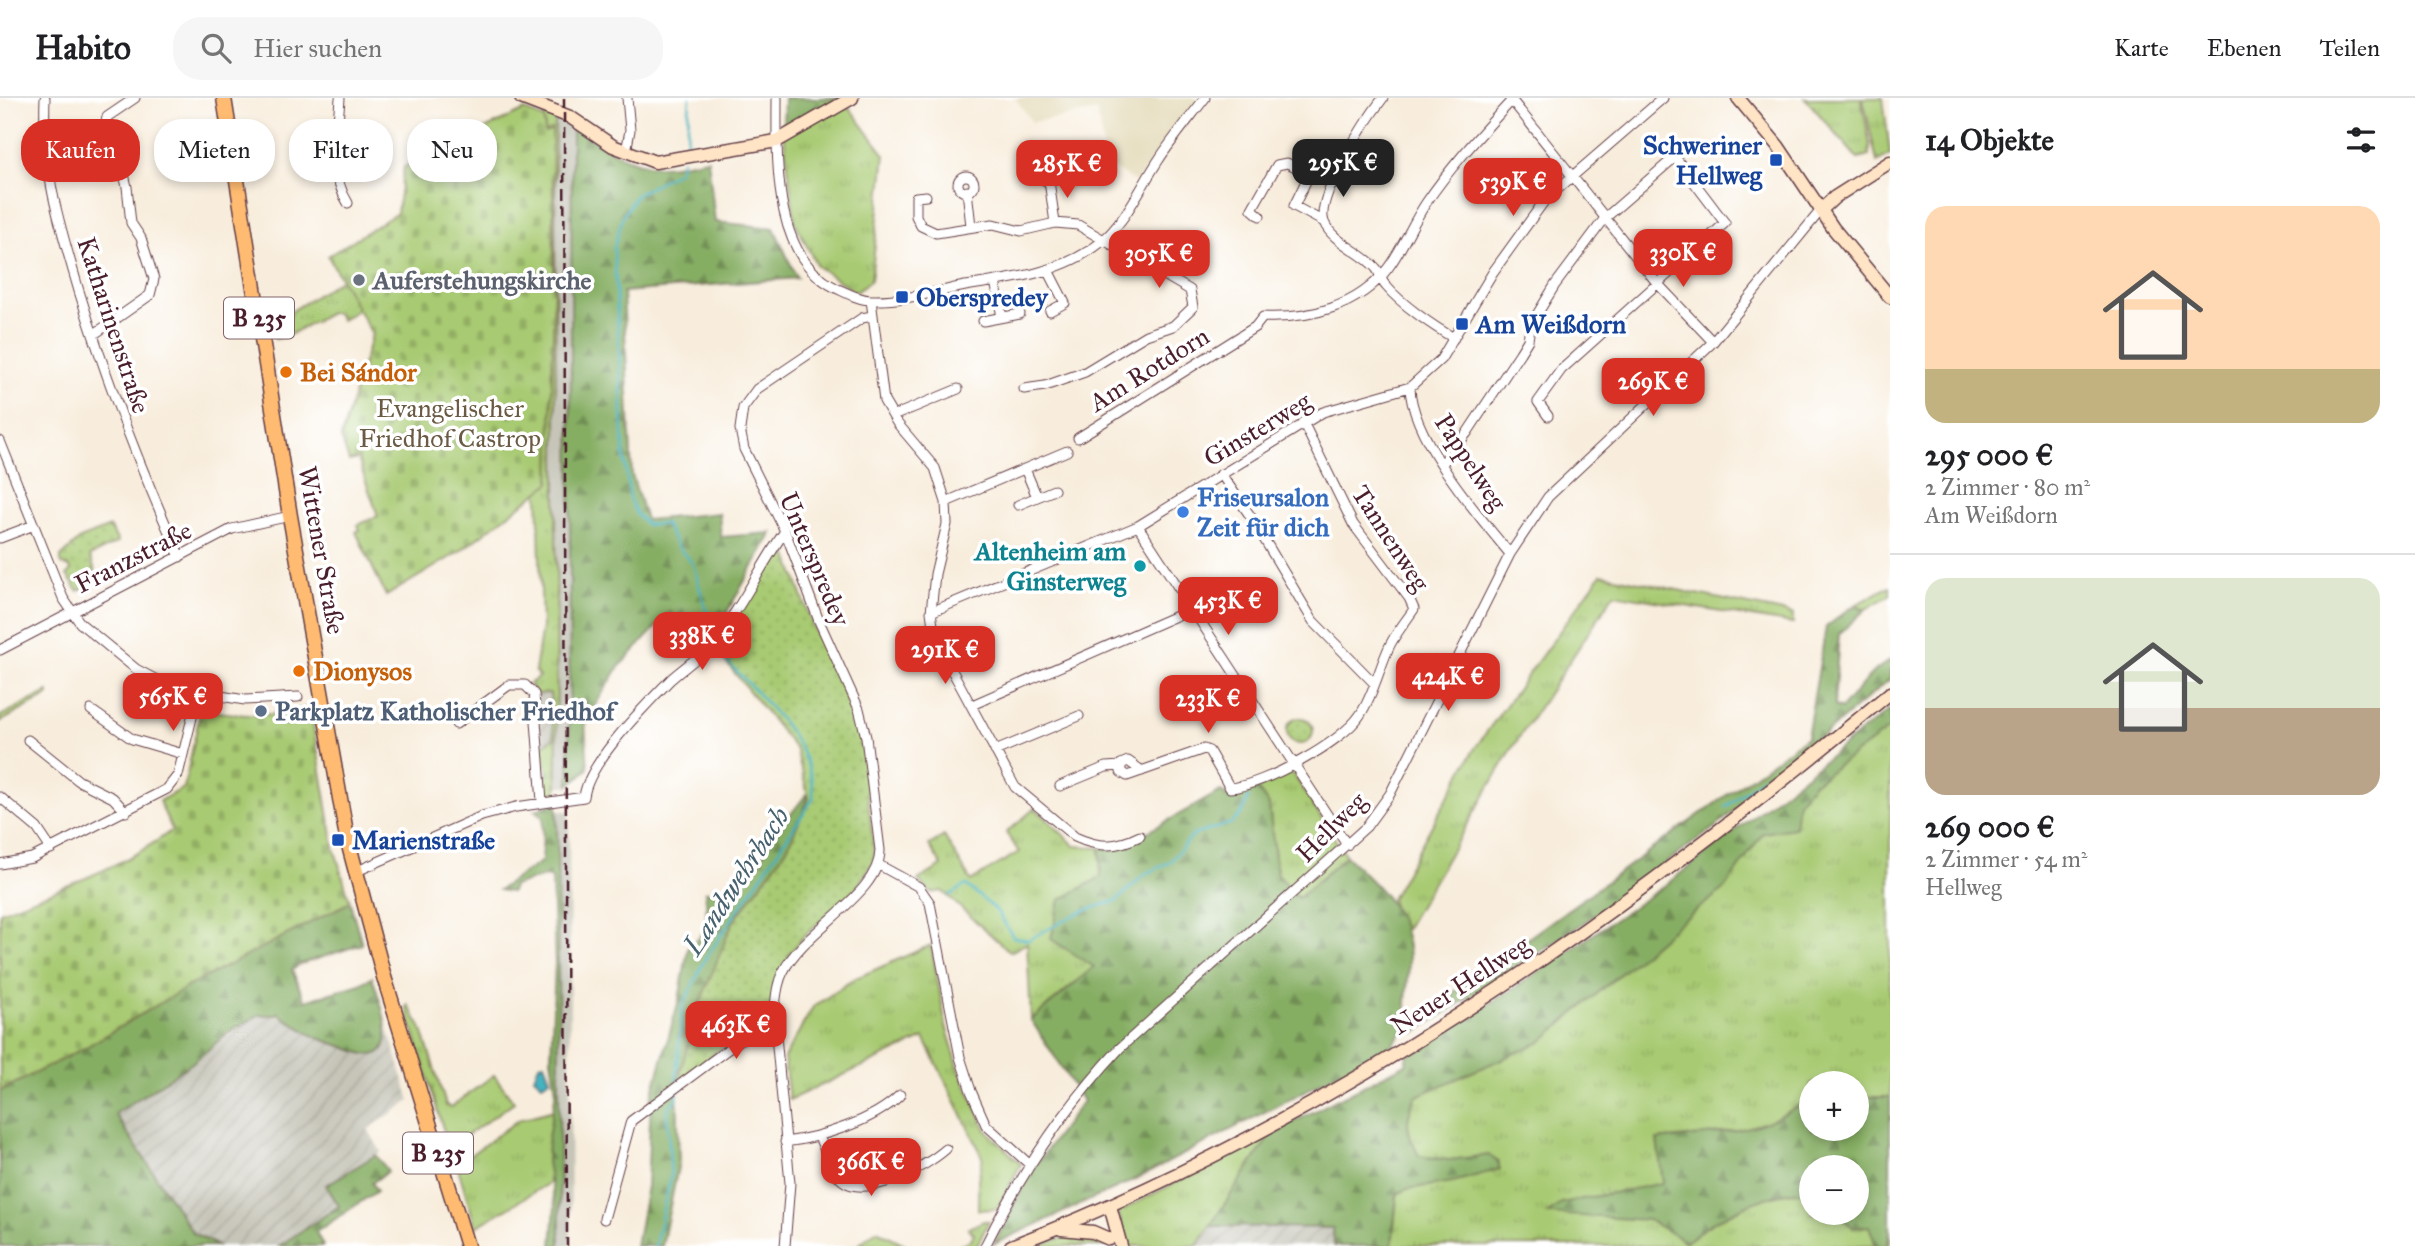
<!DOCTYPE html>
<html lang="de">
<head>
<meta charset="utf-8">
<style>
  body { margin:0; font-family:"IM FELL Great Primer",serif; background:#f6f6f6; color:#202124; height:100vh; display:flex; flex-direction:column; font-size:26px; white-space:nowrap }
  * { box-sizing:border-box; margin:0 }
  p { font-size:23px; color:#757577 }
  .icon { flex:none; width:38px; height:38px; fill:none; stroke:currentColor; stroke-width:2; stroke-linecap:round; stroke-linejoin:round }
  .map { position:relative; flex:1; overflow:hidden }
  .sheet { display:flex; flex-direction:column; background:#fff; width:525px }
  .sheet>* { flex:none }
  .guide { position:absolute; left:21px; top:21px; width:665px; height:63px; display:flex; gap:14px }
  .buttons { position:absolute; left:1799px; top:973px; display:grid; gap:14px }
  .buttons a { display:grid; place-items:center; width:70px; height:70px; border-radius:50%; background:#fff; box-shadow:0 4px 10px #0003; font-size:35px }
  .price { position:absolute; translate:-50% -60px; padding:0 16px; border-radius:14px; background:#d93025; color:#fff; font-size:23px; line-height:46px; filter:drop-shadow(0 2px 4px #0008) }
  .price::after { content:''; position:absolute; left:50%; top:42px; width:21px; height:16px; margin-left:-10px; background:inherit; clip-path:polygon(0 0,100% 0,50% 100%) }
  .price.on { background:#222; color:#fff }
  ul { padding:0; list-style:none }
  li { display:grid; align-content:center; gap:14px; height:371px; padding:0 35px }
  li+li { border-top:2px solid #e0e0e0 }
  li span { display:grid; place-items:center; height:217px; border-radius:21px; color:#555 }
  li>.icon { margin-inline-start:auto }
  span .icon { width:126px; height:126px; fill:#fffc; stroke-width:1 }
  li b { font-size:30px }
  h2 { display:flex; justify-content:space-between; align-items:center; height:84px; padding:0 35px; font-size:30px }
  .chip { padding:0 24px; border-radius:28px; background:#fff; box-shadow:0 4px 10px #0003; font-size:24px; line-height:63px }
  .chip.on { background:#d93025; color:#fff }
  header { display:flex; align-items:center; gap:42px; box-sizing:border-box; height:98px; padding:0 35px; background:#fff; border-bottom:2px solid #e0e0e0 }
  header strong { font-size:33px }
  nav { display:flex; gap:38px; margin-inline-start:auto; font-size:24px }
  .search { width:490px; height:63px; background:#f6f6f6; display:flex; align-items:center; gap:18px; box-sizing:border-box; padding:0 24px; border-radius:28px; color:#757577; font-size:26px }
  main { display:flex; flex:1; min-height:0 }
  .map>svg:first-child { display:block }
  .built { fill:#e4dbba }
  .industrial { fill:url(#industrial-furrows) }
  .railway { fill:#c6c5b8 }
  .grass { fill:url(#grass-tufts); stroke:#79744e; stroke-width:2; fill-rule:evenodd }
  .forest { fill:url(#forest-firs); stroke:#686648; stroke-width:2 }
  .cemetery { fill:url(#cemetery-stones); stroke:#79744e; stroke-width:2 }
  .park { fill:url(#park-dots); stroke:#79744e; stroke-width:2 }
  .water { fill:#44b2c0; stroke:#476876; stroke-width:2 }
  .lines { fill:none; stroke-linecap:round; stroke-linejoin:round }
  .stream { stroke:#44b2c0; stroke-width:2.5 }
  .street-casing { stroke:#643e46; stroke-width:11 }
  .secondary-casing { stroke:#643e46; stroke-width:15 }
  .primary-casing { stroke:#643e46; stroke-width:17 }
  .street { stroke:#fff; stroke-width:9 }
  .secondary { stroke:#ffe4c6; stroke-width:12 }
  .primary { stroke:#ffbb71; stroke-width:14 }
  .rail { stroke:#4a1f2b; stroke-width:2.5; stroke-dasharray:10 5; stroke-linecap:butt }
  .transit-dot { fill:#1a4fb4; stroke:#fff; stroke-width:2.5 }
  .worship-dot { fill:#6b7280; stroke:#fff; stroke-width:2.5 }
  .food-dot { fill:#e8710a; stroke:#fff; stroke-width:2.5 }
  .shop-dot { fill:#3f7fe0; stroke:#fff; stroke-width:2.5 }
  .culture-dot { fill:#0f9aa8; stroke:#fff; stroke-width:2.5 }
  .service-dot { fill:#5c6f8a; stroke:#fff; stroke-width:2.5 }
  .labels { text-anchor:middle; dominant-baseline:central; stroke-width:7; stroke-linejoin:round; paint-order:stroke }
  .shield { fill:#fff; stroke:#80626b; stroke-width:2 }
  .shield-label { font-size:24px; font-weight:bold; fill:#4a1f2b }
  .transit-label { font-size:26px; font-weight:bold; fill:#164399; stroke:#fff; text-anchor:start }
  .worship-label { font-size:26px; font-weight:bold; fill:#5b616d; stroke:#fff; text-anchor:start }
  .street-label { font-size:26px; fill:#4a1f2b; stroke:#fff }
  .food-label { font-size:26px; font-weight:bold; fill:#c56008; stroke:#fff; text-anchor:start }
  .park-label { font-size:26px; fill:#6b5b44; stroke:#fff }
  .shop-label { font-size:26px; font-weight:bold; fill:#366cbe; stroke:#fff; text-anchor:start }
  .culture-label { font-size:26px; font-weight:bold; fill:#0d838f; stroke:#fff; text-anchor:end }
  .service-label { font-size:26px; font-weight:bold; fill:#4e5e75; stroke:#fff; text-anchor:start }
  .water-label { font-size:28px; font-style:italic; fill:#47616e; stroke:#fff }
</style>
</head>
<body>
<header>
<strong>Habito</strong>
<div class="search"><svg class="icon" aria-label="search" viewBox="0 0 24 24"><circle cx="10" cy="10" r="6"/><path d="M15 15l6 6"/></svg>Hier suchen</div>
<nav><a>Karte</a><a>Ebenen</a><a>Teilen</a></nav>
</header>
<main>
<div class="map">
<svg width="1890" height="1148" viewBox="0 0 1890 1148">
  <defs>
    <pattern id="industrial-furrows" width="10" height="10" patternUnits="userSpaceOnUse" patternTransform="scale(1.75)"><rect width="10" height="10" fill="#c6c5b8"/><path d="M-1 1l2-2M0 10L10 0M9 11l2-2" fill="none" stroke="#aca99e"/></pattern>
    <pattern id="grass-tufts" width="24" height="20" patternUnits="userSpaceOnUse" patternTransform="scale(1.75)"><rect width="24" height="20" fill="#a8ca72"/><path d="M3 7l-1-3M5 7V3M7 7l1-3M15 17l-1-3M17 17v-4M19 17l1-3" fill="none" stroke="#92ad63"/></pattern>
    <pattern id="forest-firs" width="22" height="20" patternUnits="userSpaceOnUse" patternTransform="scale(1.75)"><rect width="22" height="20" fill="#86ae64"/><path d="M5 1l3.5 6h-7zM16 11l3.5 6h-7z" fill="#708d53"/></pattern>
    <pattern id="cemetery-stones" width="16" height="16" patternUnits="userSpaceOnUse" patternTransform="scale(1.75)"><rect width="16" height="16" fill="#a8ca72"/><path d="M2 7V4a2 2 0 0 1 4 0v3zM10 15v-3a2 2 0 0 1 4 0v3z" fill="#92ad63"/></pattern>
    <pattern id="park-dots" width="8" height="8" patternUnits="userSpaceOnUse" patternTransform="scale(1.75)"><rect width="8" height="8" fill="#a8ca72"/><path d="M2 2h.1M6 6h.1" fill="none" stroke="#92ad63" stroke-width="1.8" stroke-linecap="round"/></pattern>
  </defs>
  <rect width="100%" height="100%" fill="#fff"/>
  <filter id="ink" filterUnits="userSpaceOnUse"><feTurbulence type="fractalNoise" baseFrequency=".0143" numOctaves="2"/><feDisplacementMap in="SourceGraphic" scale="14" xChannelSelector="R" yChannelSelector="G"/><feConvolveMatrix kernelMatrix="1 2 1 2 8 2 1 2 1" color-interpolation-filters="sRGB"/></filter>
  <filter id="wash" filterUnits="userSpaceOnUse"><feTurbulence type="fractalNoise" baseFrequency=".00686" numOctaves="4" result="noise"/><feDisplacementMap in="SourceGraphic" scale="28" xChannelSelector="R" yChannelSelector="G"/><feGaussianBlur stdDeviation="1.57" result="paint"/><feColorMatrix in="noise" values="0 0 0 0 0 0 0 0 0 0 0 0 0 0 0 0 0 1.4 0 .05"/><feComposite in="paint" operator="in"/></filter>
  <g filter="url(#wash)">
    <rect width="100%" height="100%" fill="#f8eddc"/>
    <path class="built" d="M1015,0H1199L1136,85L1106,65L1097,13L1032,24Z"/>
    <path class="industrial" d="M550,595L554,640L542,649L536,596Z
      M268,916L293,923L321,942L368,957L379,953L387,941L388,931L410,1003L368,1031L381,1054L355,1068L340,1107L279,1148H218L193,1135L115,1016L192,965L248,922Z
      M1210,1128L1333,1130L1334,1148H1197Z"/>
    <path class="railway" d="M555,18L572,26L569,687L561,688H557Z
      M557,713H569L571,1148H560Z"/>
    <path class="grass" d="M842,0L885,57L871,182L856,194L817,168L795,124L783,31Z
      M1805,0H1861L1870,46L1869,58L1858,61Z
      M1863,0H1883L1890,56L1877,64Z
      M544,16L555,18L557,698L544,697L543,681L548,676L542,648L554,640L550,595L536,596L529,586L539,579L535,573L542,529L538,394L550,385L554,178L551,32L545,35Z
      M342,181L359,211L341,222L337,215H330L286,239L275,241L272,225L288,222L292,213Z
      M1601,476L1793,516V526L1614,496L1513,649L1403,835L1391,801L1475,650Z
      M1890,488V497L1866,511L1855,507Z
      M48,594L49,597L0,624V618Z
      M1890,621V1148H1392L1411,964L1678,788ZM1811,985H1857V1031H1811ZM1811,1069H1857V1115H1811Z
      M1290,671L1346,758L1298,801L1277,776L1269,707L1254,687Z
      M1035,710L1075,748L1100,750L1101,779L1061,802L1094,869L1031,922L1027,845L1010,854L942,793L931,795L918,782L942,768L929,747L944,738L971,783L1019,754L1006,735Z
      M931,847L946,928L959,971L986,1032L1021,1066L997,1111L978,1112V1081L983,1059L924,940L789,1002L784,960L813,909L854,881Z
      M408,907L421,929L446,1007L451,1009L494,977L514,1004L449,1050L406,909Z
      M554,1012L548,1040L549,1085L476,1129L457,1067L518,1022Z
      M1272,1035L1197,1148H1129L1118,1114Z
      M984,1123H989L977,1148H957L971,1142L974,1136L968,1130Z
      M877,1132L908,1148L858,1147Z
      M1079,1136L1103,1142L1108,1148H1033Z"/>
    <path class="forest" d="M784,0H840L783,31Z
      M572,26C596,45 627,67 659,68C675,69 693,63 708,61L715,124L774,130L797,180L623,194L632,377L646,422L719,415L721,439L772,435L723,521L697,544L670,514L619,569L585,623L588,671L569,687Z
      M1855,507L1866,511L1839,536L1834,608L1841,611L1872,575L1890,562V581L1715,729L1579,828L1414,935L1407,928L1391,948L1144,1077L994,1146L1032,1072L1083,1003L1031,922L1094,869L1051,841L1060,802L1101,779L1100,750L1117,751L1221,693L1227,699L1254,687L1269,707L1277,776L1298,800L1346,758C1378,789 1408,813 1409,862C1409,884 1403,905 1408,927L1807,639L1826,529Z
      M1890,611V630L1814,685L1798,704L1795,730L1763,735L1724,791L1678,826L1541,944L1417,998C1403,1020 1407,1035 1419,1058L1449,1062L1489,1057L1498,1064L1500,1071L1453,1084L1407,1091L1397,1096L1392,1148H1334L1333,1130L1210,1128L1272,1035L1406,966L1408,957L1519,887L1667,786Z
      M809,693L801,722L787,751L732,826L677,986L679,1064L662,1148H636L647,1088L651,1001L679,902L688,850C710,835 708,818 705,794L716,793L723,804L733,798L737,785L753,775L775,736Z
      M557,704L560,1148H552L555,1108L547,1064L548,1040L556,993L551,960L555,866L552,781L546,778L513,788L511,794L499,792L542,763L543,719L535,712Z
      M350,804L362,846L301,866L292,872L305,903L360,886L372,879C377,895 406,965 364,956L315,939L280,917H259L228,935L192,965L115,1016L193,1135L218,1148H0V993L84,950L194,885Z
      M1811,999V1031H1857V999H1890V1135L1886,1148H1876L1869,1128L1853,1130L1837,1115H1857V1069H1811V1095C1775,1088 1712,1121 1686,1144L1649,1122L1547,1116L1562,1105L1663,1085L1657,1042C1715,1036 1762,1036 1811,999Z
      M376,1057L388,1073L372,1085L377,1093L316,1134L323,1148H279L339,1108L326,1087Z"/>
    <path class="cemetery" d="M525,12L544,21L545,35L552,32L554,178L550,385L459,454L386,498L356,434L360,432L358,427L378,418L358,361L349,363L341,340L372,236L328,158L397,115L404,69Z
      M310,609L334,749L350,804L194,885L84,950L0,993V814C57,791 123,770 172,732L159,703L184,690L201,611C244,619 267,620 310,609Z"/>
    <path class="park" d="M110,429L118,444L90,458L98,482L78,493L67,477L71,473L70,469L61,466V459L80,441Z
      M784,446L813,529L841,587L861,640L875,761L857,789L801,841L789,857L771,910L677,986L700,905L732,826L787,751L809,701L796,652L714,549Z
      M1287 633a13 13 0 1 1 26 0a13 13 0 1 1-26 0Z"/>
    <path class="water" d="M544,965L550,981L542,986L534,979L539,966Z"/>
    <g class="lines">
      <path class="stream" d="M683,55L687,42L690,0
        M682,62L679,73L636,97L623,118L614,149L624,356L630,402L637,417L647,427L665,426L677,448L693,466L713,538
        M1726,709L1766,677
        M950,797L966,787L997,813L1013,839L1028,842L1080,814L1116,803L1145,776L1170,764L1193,737L1232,725L1243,714L1248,700
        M676,986L682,910L705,861L813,701C817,644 750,590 715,550
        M655,1148L671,1078L667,1015L670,1007L677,1002V993"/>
    </g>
  </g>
  <g filter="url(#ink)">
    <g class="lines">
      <defs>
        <path id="street" d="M45,0C42,74 59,124 79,193C107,284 141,372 180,459
          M340,0C338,35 328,74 348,105
          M777,0C777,62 772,159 836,190C847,195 859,202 871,202C902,203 935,194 965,188C1012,181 1062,175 1100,145C1125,125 1140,90 1158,63C1172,41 1189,21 1205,0
          M1383,0C1367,21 1315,99 1324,124C1332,144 1362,154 1376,170C1380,175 1381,183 1386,188C1401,206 1434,229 1454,240
          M1510,0L1657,185L1713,244
          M626,54L630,32L627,0
          M1040 75a8 8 0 1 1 16 0a8 8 0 1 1-16 0Z
          M1310,75L1294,108L1324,124
          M958 86a8 8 0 1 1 16 0a8 8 0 1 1-16 0Z
          M1049,83L1055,125
          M967,93L971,128
          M926,98L916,99V118L921,128L936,135L993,126L1021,133L1055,125L1078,127L1190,192L1193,209L1173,228L1146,237L1085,274L1045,288L1024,291
          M1260,118L1252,111L1277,67L1287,65L1333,86
          M1048,172L1065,205L1050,213
          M995,183L1002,219
          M871,202L884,303L897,325L935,370L946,404L947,426L935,476L931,514L935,541L1015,689L1075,739C1099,750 1116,750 1140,738
          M983,223L1020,216
          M93,237L150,197L154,181L141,140L131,125L127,89L118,51L105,29L107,19L135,0
          M1410,289C1411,340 1478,417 1510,456
          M893,318L958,291
          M1078,340L1255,229L1263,219C1309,221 1359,209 1388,170C1403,150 1412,126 1426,105C1451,68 1482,35 1512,2
          M0,343L63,500L80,525L136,571L172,590L245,602L298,599
          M1442,366L1467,335L1520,255L1528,242L1530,228L1555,187L1605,120L1675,59L1725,125L1561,272L1538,304L1548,318
          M1025,371L1037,399
          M1221,376L1251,419L1313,523L1374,585
          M946,404L1067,353
          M1018,407L1054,392
          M1138,428L1347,747
          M0,440L34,427
          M931,514L1138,428L1323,314L1410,289L1441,261L1493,174L1545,102L1663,0
          M0,552L232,431L290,418
          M972,607L1192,511
          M91,612L132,641L183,656
          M456,626L509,587H525L534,596L542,704
          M28,642L79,683L113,700L126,714
          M995,653L1079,618
          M1142,673L1128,663L1121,666V674L1127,678L1204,651L1209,653L1230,690C1262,688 1343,644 1360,617C1374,596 1379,570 1390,547C1396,535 1406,523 1414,511L1409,500L1353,426L1303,324
          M1060,688L1106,669L1121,668
          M0,699L37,730L51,751
          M0,766L32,760L167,691L178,677L198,595
          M879,767L919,789L930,805L960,959L971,993L986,1027L1029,1066
          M355,774L482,718L516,709L584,699C588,664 646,607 670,582C683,570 699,560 711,546C741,512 759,470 785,433
          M819,1039C825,1051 832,1073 842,1082C867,1102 927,1068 946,1051
          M785,1044C820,1040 874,1023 900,997
          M604,1121L631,1023L774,917
          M785,1148L790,1085L774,917C776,903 776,887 783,874C805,830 880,797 880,752L866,639L859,611L819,523L785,433L744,351L740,331L743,310L757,291L862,220L872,218
          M985,1148C1021,1075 1064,1010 1120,950L1366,729L1390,696L1510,456L1548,399L1713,244L1821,112"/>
        <path id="secondary" d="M521,0L570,19L613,48L655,64L777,43L852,0
          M1738,0L1778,48L1833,130L1890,199
          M1821,112L1835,99L1890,64
          M1110,1108L1121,1148
          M1061,1131L1093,1134L1109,1141
          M1011,1148C1335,1024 1626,815 1890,595"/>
        <path id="primary" d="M224,0L290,418L347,740L384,879L467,1148"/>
      </defs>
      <use href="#street" class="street-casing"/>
      <use href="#secondary" class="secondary-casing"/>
      <use href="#primary" class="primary-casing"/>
      <use href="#street" class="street"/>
      <use href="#secondary" class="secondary"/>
      <use href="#primary" class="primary"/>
      <path class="rail" d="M564,0L567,1148"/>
    </g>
  </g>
  <g class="transit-dot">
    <rect x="1769" y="55" width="14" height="14" rx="3.5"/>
    <rect x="895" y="192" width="14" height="14" rx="3.5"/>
    <rect x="1455" y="219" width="14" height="14" rx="3.5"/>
    <rect x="331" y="735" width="14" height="14" rx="3.5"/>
  </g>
  <circle class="worship-dot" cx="359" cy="182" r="7"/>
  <g class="food-dot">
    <circle cx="286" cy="274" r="7"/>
    <circle cx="299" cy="573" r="7"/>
  </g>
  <circle class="shop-dot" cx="1183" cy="414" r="7"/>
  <circle class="culture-dot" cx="1140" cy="468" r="7"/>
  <circle class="service-dot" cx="261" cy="613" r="7"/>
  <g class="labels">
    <g class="shield">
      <rect x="224" y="199.5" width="70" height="41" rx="5"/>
      <rect x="403" y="1034.5" width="70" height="41" rx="5"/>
    </g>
    <g class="shield-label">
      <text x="259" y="220">B 235</text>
      <text x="438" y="1055">B 235</text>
    </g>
    <g class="transit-label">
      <text x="1762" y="47" text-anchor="end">Schweriner<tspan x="1762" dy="30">Hellweg</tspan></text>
      <text x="916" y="199">Oberspredey</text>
      <text x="1476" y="226">Am Weißdorn</text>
      <text x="352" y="742">Marienstraße</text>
    </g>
    <g class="worship-label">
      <text x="373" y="182">Auferstehungskirche</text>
    </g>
    <g class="street-label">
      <text transform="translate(114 227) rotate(72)">Katharinenstraße</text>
      <text transform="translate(1149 271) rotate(-32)">Am Rotdorn</text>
      <text transform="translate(1257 331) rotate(-31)">Ginsterweg</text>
      <text transform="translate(1471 364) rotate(57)">Pappelweg</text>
      <text transform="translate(1391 440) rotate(57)">Tannenweg</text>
      <text transform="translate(322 452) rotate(80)">Wittener Straße</text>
      <text transform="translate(133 459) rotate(-27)">Franzstraße</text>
      <text transform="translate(815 461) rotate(67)">Unterspredey</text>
      <text transform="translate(1331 729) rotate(-45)">Hellweg</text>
      <text transform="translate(1460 887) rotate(-33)">Neuer Hellweg</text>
    </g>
    <g class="food-label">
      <text x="300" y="274">Bei Sándor</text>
      <text x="313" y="573">Dionysos</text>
    </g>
    <g class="park-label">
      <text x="450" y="310">Evangelischer<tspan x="450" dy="30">Friedhof Castrop</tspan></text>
    </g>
    <g class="shop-label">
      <text x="1197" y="399">Friseursalon<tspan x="1197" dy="30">Zeit für dich</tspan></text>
    </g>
    <g class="culture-label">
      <text x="1126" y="453">Altenheim am<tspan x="1126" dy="30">Ginsterweg</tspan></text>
    </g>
    <g class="service-label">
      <text x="275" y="613">Parkplatz Katholischer Friedhof</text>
    </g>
    <g class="water-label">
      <text transform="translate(736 783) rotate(-57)">Landwehrbach</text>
    </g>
  </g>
</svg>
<div class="buttons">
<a>+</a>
<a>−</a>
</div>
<b class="price on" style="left:1343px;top:101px">295K €</b>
<b class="price" style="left:1067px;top:102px">285K €</b>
<b class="price" style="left:1513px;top:120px">539K €</b>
<b class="price" style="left:1683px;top:191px">330K €</b>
<b class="price" style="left:1159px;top:192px">305K €</b>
<b class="price" style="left:1653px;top:320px">269K €</b>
<b class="price" style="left:1228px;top:539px">453K €</b>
<b class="price" style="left:702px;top:574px">338K €</b>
<b class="price" style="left:945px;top:588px">291K €</b>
<b class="price" style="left:1448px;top:615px">424K €</b>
<b class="price" style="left:173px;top:635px">565K €</b>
<b class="price" style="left:1208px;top:637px">233K €</b>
<b class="price" style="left:736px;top:963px">463K €</b>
<b class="price" style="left:871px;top:1100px">366K €</b>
<div class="guide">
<a class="chip on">Kaufen</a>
<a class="chip">Mieten</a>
<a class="chip">Filter</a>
<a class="chip">Neu</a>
</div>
</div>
<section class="sheet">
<h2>14 Objekte<svg class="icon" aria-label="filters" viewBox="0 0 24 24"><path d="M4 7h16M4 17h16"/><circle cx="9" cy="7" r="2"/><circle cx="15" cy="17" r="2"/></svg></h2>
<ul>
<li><span style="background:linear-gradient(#ffd9b3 75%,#c2b280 0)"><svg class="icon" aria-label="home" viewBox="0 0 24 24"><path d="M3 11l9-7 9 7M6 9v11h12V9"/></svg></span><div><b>295 000 €</b><p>2 Zimmer · 80 m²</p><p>Am Weißdorn</p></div></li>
<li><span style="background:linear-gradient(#dfe7d0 60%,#b9a48a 0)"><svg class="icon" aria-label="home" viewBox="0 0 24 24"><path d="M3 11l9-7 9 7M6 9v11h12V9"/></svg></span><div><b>269 000 €</b><p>2 Zimmer · 54 m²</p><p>Hellweg</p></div></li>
</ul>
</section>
</main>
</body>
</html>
